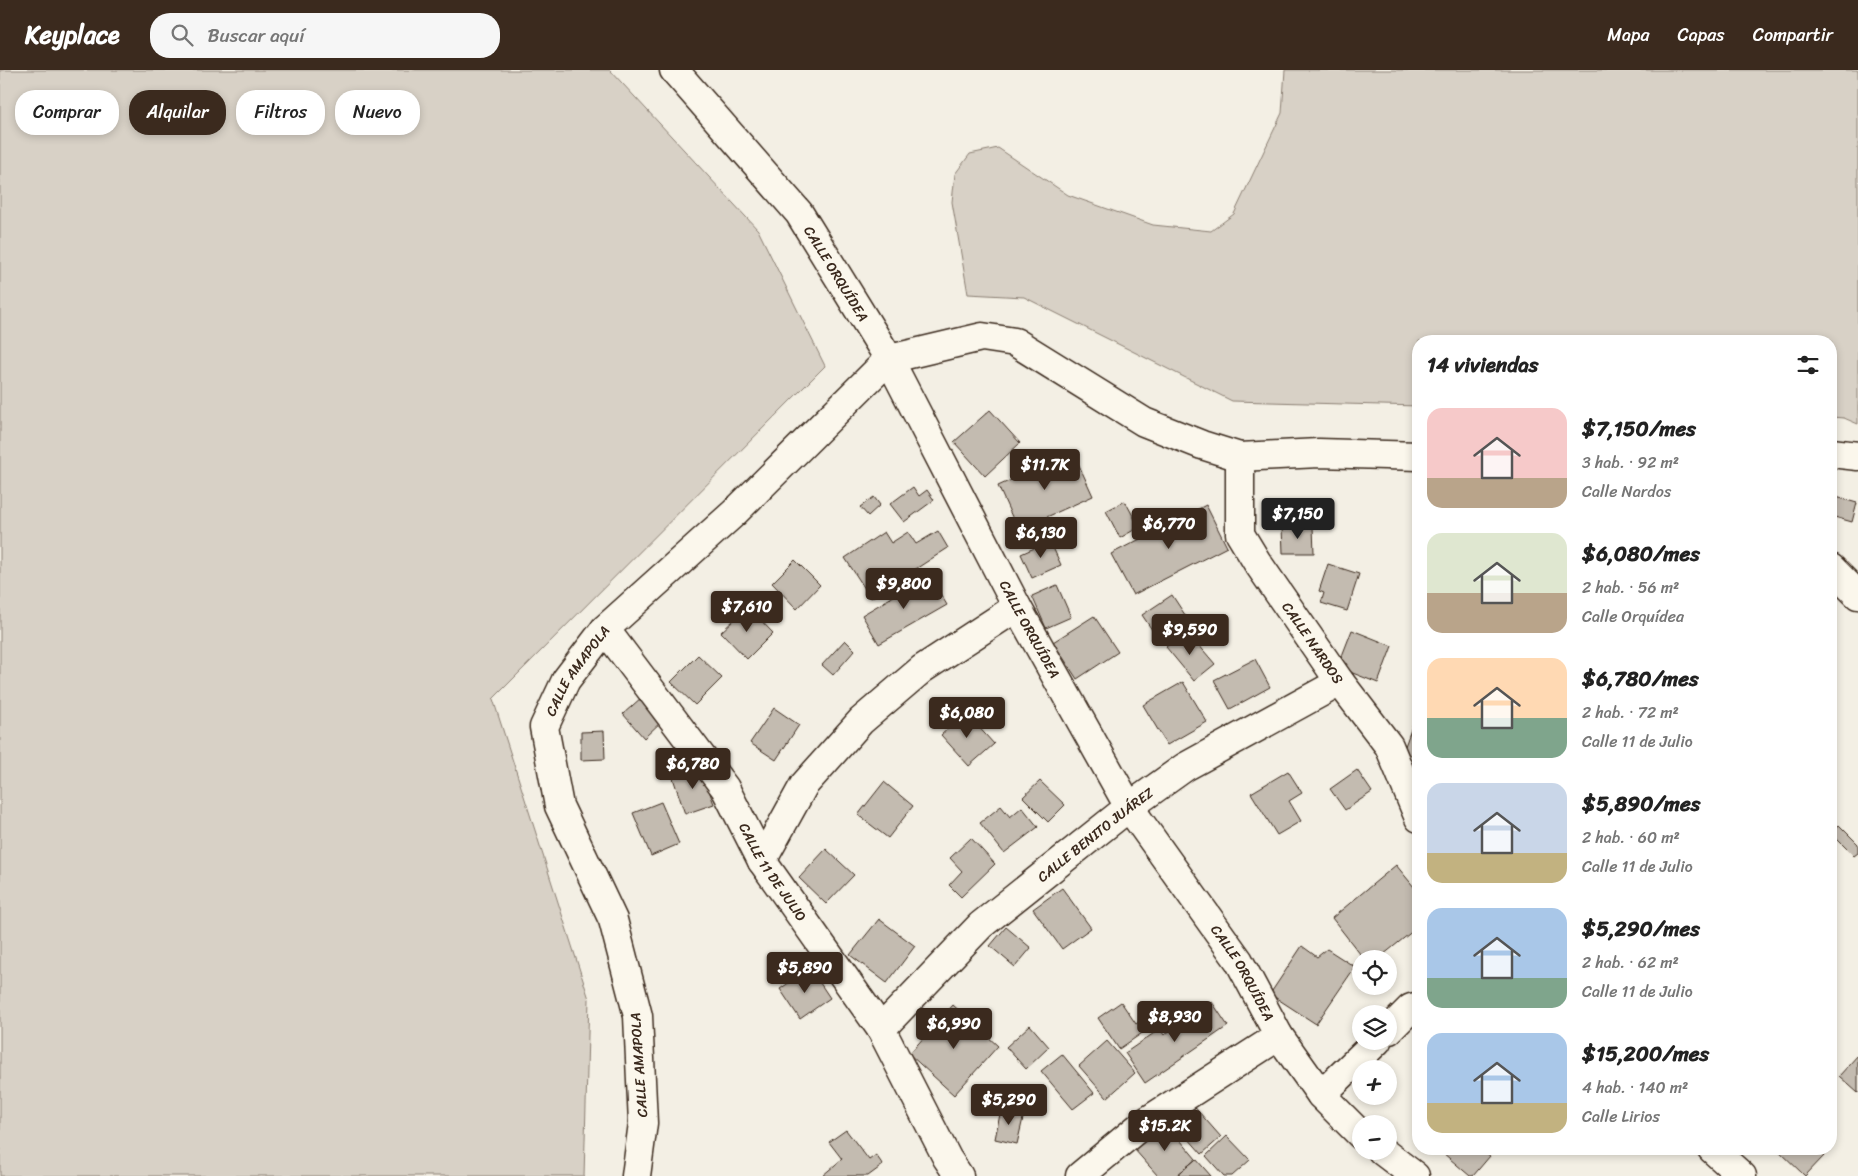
<!DOCTYPE html>
<html lang="es">
<head>
<meta charset="utf-8">
<style>
  body { margin:0; font-family:Sriracha,sans-serif; background:#f6f6f6; color:#222; height:100vh; display:flex; flex-direction:column; font-size:19px; white-space:nowrap }
  * { box-sizing:border-box; margin:0 }
  p { font-size:16px; color:#767676 }
  .icon { flex:none; width:28px; height:28px; fill:none; stroke:currentColor; stroke-width:2; stroke-linecap:round; stroke-linejoin:round }
  .map { position:relative; flex:1; overflow:hidden }
  .details { position:absolute; left:1412px; top:265px; width:425px; height:820px; display:flex; flex-direction:column; background:#fff; border-radius:20px; box-shadow:0 2px 8px #0003 }
  .details>* { flex:none }
  .banner { position:absolute; left:15px; top:20px; width:475px; height:45px; display:flex; gap:10px }
  .fabs { position:absolute; left:1352px; top:880px; display:grid; gap:10px }
  .fabs a { display:grid; place-items:center; width:45px; height:45px; border-radius:50%; background:#fff; box-shadow:0 2px 8px #0003; font-size:25px }
  .price { position:absolute; translate:-50% -42px; padding:0 11px; border-radius:5px; background:#3b2a1e; color:#fff; font-size:16px; line-height:32px; filter:drop-shadow(0 1px 2px #0008) }
  .price::after { content:''; position:absolute; left:50%; top:30px; width:15px; height:11px; margin-left:-8px; background:inherit; clip-path:polygon(0 0,100% 0,50% 100%) }
  .price.current { background:#222; color:#fff }
  ul { padding:0; list-style:none }
  li { display:flex; align-items:center; gap:15px; height:125px; padding:0 15px }
  li span { display:grid; place-items:center; flex:none; width:140px; height:100px; border-radius:15px; color:#555 }
  li>.icon { margin-inline-start:auto }
  span .icon { width:60px; height:60px; fill:#fffc; stroke-width:1 }
  li b { font-size:21px }
  h2 { display:flex; justify-content:space-between; align-items:center; height:60px; padding:0 15px; font-size:21px }
  .pill { padding:0 18px; border-radius:20px; background:#fff; box-shadow:0 2px 8px #0003; font-size:18px; line-height:45px }
  .pill.current { background:#3b2a1e; color:#fff }
  header { display:flex; align-items:center; gap:30px; box-sizing:border-box; height:70px; padding:0 25px; background:#3b2a1e; color:#fff }
  header strong { font-size:24px }
  nav { display:flex; gap:28px; margin-inline-start:auto; font-size:18px }
  .search { width:350px; height:45px; background:#f6f6f6; display:flex; align-items:center; gap:12px; box-sizing:border-box; padding:0 18px; border-radius:20px; color:#767676; font-size:19px }
  .map>svg:first-child { display:block }
  .green { fill:#d8d1c6; stroke:#8a7e72 }
  .building { fill:#c3bbb0; stroke:#3b2a1e }
  .lines { fill:none; stroke-linecap:round; stroke-linejoin:round }
  .street-casing { stroke:#3b2a1e; stroke-width:31 }
  .street { stroke:#fbf7ec; stroke-width:28 }
  .labels { text-anchor:middle; dominant-baseline:central; stroke-width:4; stroke-linejoin:round; paint-order:stroke }
  .street-label { font-size:14px; fill:#3b2a1e; stroke:#fbf7ec }
</style>
</head>
<body>
<header>
<strong>Keyplace</strong>
<div class="search"><svg class="icon" aria-label="search" viewBox="0 0 24 24"><circle cx="10" cy="10" r="6"/><path d="M15 15l6 6"/></svg>Buscar aquí</div>
<nav><a>Mapa</a><a>Capas</a><a>Compartir</a></nav>
</header>
<div class="map">
<svg width="1858" height="1106" viewBox="0 0 1858 1106">
  <rect width="100%" height="100%" fill="#f3efe4"/>
  <filter id="ink" filterUnits="userSpaceOnUse"><feTurbulence type="fractalNoise" baseFrequency=".02" numOctaves="2"/><feDisplacementMap in="SourceGraphic" scale="10" xChannelSelector="R" yChannelSelector="G"/><feConvolveMatrix kernelMatrix="1 2 1 2 8 2 1 2 1" color-interpolation-filters="sRGB"/></filter>
  <g filter="url(#ink)">
    <path class="green" d="M0,0H610L758,160L825,296L493,629L589,929L584,1106H0Z
      M1285,0H1858V354L1844,348L1831,347V271H1419V336L1232,331L1024,227L968,224L952,132L955,104L970,84L998,78L1068,125L1153,155L1211,161L1234,144L1282,43Z"/>
    <path class="building" d="M990,340L1020,373L985,406L954,372Z
      M1073,382L1093,426L1018,460L998,416Z
      M913,417L919,426L927,420L934,430L904,452L890,434Z
      M874,427L880,435L868,446L860,437Z
      M1836,427L1857,433L1852,452L1831,446Z
      M1125,431L1139,457L1120,468L1106,441Z
      M1206,435L1227,477L1133,525L1111,484Z
      M1282,457H1313L1314,483H1283Z
      M938,461L948,478L871,528L845,488L884,462L891,473L908,462L916,474Z
      M1050,471L1061,495L1032,508L1021,484Z
      M795,490L820,515L797,539L772,513Z
      M1328,494L1359,504L1347,541L1321,533L1324,523L1319,521Z
      M929,505L947,535L879,574L862,545Z
      M1057,515L1071,547L1046,558L1032,526Z
      M1172,525L1189,551L1159,570L1142,545Z
      M748,537L773,563L747,589L721,562Z
      M1094,546L1118,582L1077,609L1053,572Z
      M1186,560L1215,594L1194,611L1166,577Z
      M1352,560L1392,576L1378,613L1345,600L1347,594L1340,591Z
      M845,570L855,580L833,605L822,595Z
      M698,585L722,608L695,635L671,612Z
      M1255,589L1270,617L1230,639L1214,610Z
      M1183,612L1207,652L1167,675L1143,635Z
      M642,627L663,650L644,668L623,644Z
      M774,638L799,655L776,690L750,673Z
      M966,643L994,674L969,696L941,665Z
      M1416,645L1419,646V688L1403,682Z
      M604,661L605,689L581,690V662Z
      M700,696L714,734L685,744L672,705Z
      M1357,700L1372,722L1345,740L1330,719Z
      M1288,701L1302,723L1289,731L1301,751L1277,765L1251,723Z
      M1040,711L1065,735L1048,752L1023,727Z
      M884,712L913,736L888,768L858,745Z
      M661,732L679,774L651,786L633,743Z
      M1001,736L1010,747L1022,737L1038,757L1004,783L980,753Z
      M1839,755L1858,774V783L1854,786L1831,763Z
      M971,768L995,794L961,827L949,815L962,801L950,788Z
      M826,779L854,805L826,834L799,808Z
      M1396,795L1419,823V856L1378,889H1364L1332,848Z
      M1062,818L1091,858L1062,879L1033,839Z
      M879,849L915,876L887,913L850,885Z
      M1006,857L1031,878L1015,897L990,876Z
      M1302,876L1317,887L1327,879L1355,897L1316,954L1270,924Z
      M810,898L830,928L800,949L780,919Z
      M1121,932L1136,954L1160,937L1167,946L1119,979L1098,948Z
      M1212,932L1228,956L1145,1013L1125,983L1160,959L1164,965Z
      M953,935L998,976L954,1025L909,984Z
      M1030,955L1049,977L1026,999L1006,977Z
      M1107,971L1135,1003L1107,1028L1079,996Z
      M1062,984L1094,1023L1073,1039L1041,1001Z
      M1858,985V1023L1839,1006Z
      M1191,1033L1221,1067L1202,1084L1172,1050Z
      M1001,1039L1024,1044L1017,1074L995,1069Z
      M1165,1052L1196,1089L1176,1106H1158L1134,1079Z
      M846,1060L869,1090L876,1085L883,1095L868,1106H822L842,1089L829,1072Z
      M1227,1066L1250,1090L1232,1106H1224L1206,1086Z
      M1445,1079H1481L1490,1086L1473,1106H1470L1443,1083Z
      M1777,1079H1817L1824,1086L1805,1106Z
      M1196,1089L1211,1106H1176Z"/>
    <g class="lines">
      <defs>
        <g id="street">
          <path id="s1" d="M674,0L799,143L889,289L1017,537L1129,737L1239,891L1279,966L1321,1025L1361,1065"/>
          <path d="M889,289L982,267L1015,272L1144,352L1202,375L1240,387L1319,383L1419,386"/>
          <path d="M1831,383L1858,386"/>
          <path id="s2" d="M1240,387V464L1257,492L1340,612L1389,676L1419,748"/>
          <path d="M1831,498L1858,525"/>
          <path id="s3" d="M605,559L725,718L762,791L881,959L947,1088L959,1106"/>
          <path d="M762,791L804,715L861,651L922,599L1017,537"/>
          <path id="s4" d="M881,959L981,855L1129,737L1185,697L1340,612"/>
          <path d="M1389,960L1411,938L1419,936"/>
          <path d="M1321,1025L1377,971"/>
          <path d="M1712,1079L1742,1106"/>
          <path d="M1382,1081L1415,1106"/>
          <path id="s5" d="M636,1106L643,1053L638,946L613,850L559,736L544,657L566,610L605,559L734,443L889,289"/>
          <path d="M1080,1106L1144,1053L1279,966"/>
        </g>
      </defs>
      <use href="#street" class="street-casing"/>
      <use href="#street" class="street"/>
    </g>
  </g>
  <g class="labels">
    <g class="street-label">
      <text stroke="none"><textPath href="#s1" startOffset="261">CALLE ORQUÍDEA</textPath></text>
      <text stroke="none"><textPath href="#s1" startOffset="666">CALLE ORQUÍDEA</textPath></text>
      <text stroke="none"><textPath href="#s2" startOffset="208">CALLE NARDOS</textPath></text>
      <text stroke="none"><textPath href="#s5" startOffset="532">CALLE AMAPOLA</textPath></text>
      <text stroke="none"><textPath href="#s4" startOffset="290">CALLE BENITO JUÁREZ</textPath></text>
      <text stroke="none"><textPath href="#s3" startOffset="296">CALLE 11 DE JULIO</textPath></text>
      <text stroke="none"><textPath href="#s1" startOffset="1071">CALLE ORQUÍDEA</textPath></text>
      <text transform="translate(639 995) rotate(-94)">CALLE AMAPOLA</text>
    </g>
  </g>
</svg>
<div class="fabs">
<a><svg class="icon" aria-label="locate" viewBox="0 0 24 24"><circle cx="12" cy="12" r="6"/><path d="M12 2v4M12 18v4M2 12h4M18 12h4"/></svg></a>
<a><svg class="icon" aria-label="layers" viewBox="0 0 24 24"><path d="M12 4l9 5-9 5-9-5zM3 14l9 5 9-5"/></svg></a>
<a>+</a>
<a>−</a>
</div>
<b class="price" style="left:1045px;top:421px">$11.7K</b>
<b class="price current" style="left:1298px;top:470px">$7,150</b>
<b class="price" style="left:1169px;top:480px">$6,770</b>
<b class="price" style="left:1041px;top:489px">$6,130</b>
<b class="price" style="left:904px;top:540px">$9,800</b>
<b class="price" style="left:747px;top:563px">$7,610</b>
<b class="price" style="left:1190px;top:586px">$9,590</b>
<b class="price" style="left:967px;top:669px">$6,080</b>
<b class="price" style="left:693px;top:720px">$6,780</b>
<b class="price" style="left:805px;top:924px">$5,890</b>
<b class="price" style="left:1175px;top:973px">$8,930</b>
<b class="price" style="left:954px;top:980px">$6,990</b>
<b class="price" style="left:1009px;top:1056px">$5,290</b>
<b class="price" style="left:1165px;top:1082px">$15.2K</b>
<div class="banner">
<a class="pill">Comprar</a>
<a class="pill current">Alquilar</a>
<a class="pill">Filtros</a>
<a class="pill">Nuevo</a>
</div>
<section class="details">
<h2>14 viviendas<svg class="icon" aria-label="filters" viewBox="0 0 24 24"><path d="M4 7h16M4 17h16"/><circle cx="9" cy="7" r="2"/><circle cx="15" cy="17" r="2"/></svg></h2>
<ul>
<li><span style="background:linear-gradient(#f6c9c9 70%,#b9a48a 0)"><svg class="icon" aria-label="home" viewBox="0 0 24 24"><path d="M3 11l9-7 9 7M6 9v11h12V9"/></svg></span><div><b>$7,150/mes</b><p>3 hab. · 92 m²</p><p>Calle Nardos</p></div></li>
<li><span style="background:linear-gradient(#dfe7d0 60%,#b9a48a 0)"><svg class="icon" aria-label="home" viewBox="0 0 24 24"><path d="M3 11l9-7 9 7M6 9v11h12V9"/></svg></span><div><b>$6,080/mes</b><p>2 hab. · 56 m²</p><p>Calle Orquídea</p></div></li>
<li><span style="background:linear-gradient(#ffd9b3 60%,#7fa58c 0)"><svg class="icon" aria-label="home" viewBox="0 0 24 24"><path d="M3 11l9-7 9 7M6 9v11h12V9"/></svg></span><div><b>$6,780/mes</b><p>2 hab. · 72 m²</p><p>Calle 11 de Julio</p></div></li>
<li><span style="background:linear-gradient(#c9d6e8 70%,#c2b280 0)"><svg class="icon" aria-label="home" viewBox="0 0 24 24"><path d="M3 11l9-7 9 7M6 9v11h12V9"/></svg></span><div><b>$5,890/mes</b><p>2 hab. · 60 m²</p><p>Calle 11 de Julio</p></div></li>
<li><span style="background:linear-gradient(#a9c7e8 70%,#7fa58c 0)"><svg class="icon" aria-label="home" viewBox="0 0 24 24"><path d="M3 11l9-7 9 7M6 9v11h12V9"/></svg></span><div><b>$5,290/mes</b><p>2 hab. · 62 m²</p><p>Calle 11 de Julio</p></div></li>
<li><span style="background:linear-gradient(#a9c7e8 70%,#c2b280 0)"><svg class="icon" aria-label="home" viewBox="0 0 24 24"><path d="M3 11l9-7 9 7M6 9v11h12V9"/></svg></span><div><b>$15,200/mes</b><p>4 hab. · 140 m²</p><p>Calle Lirios</p></div></li>
</ul>
</section>
</div>
</body>
</html>
